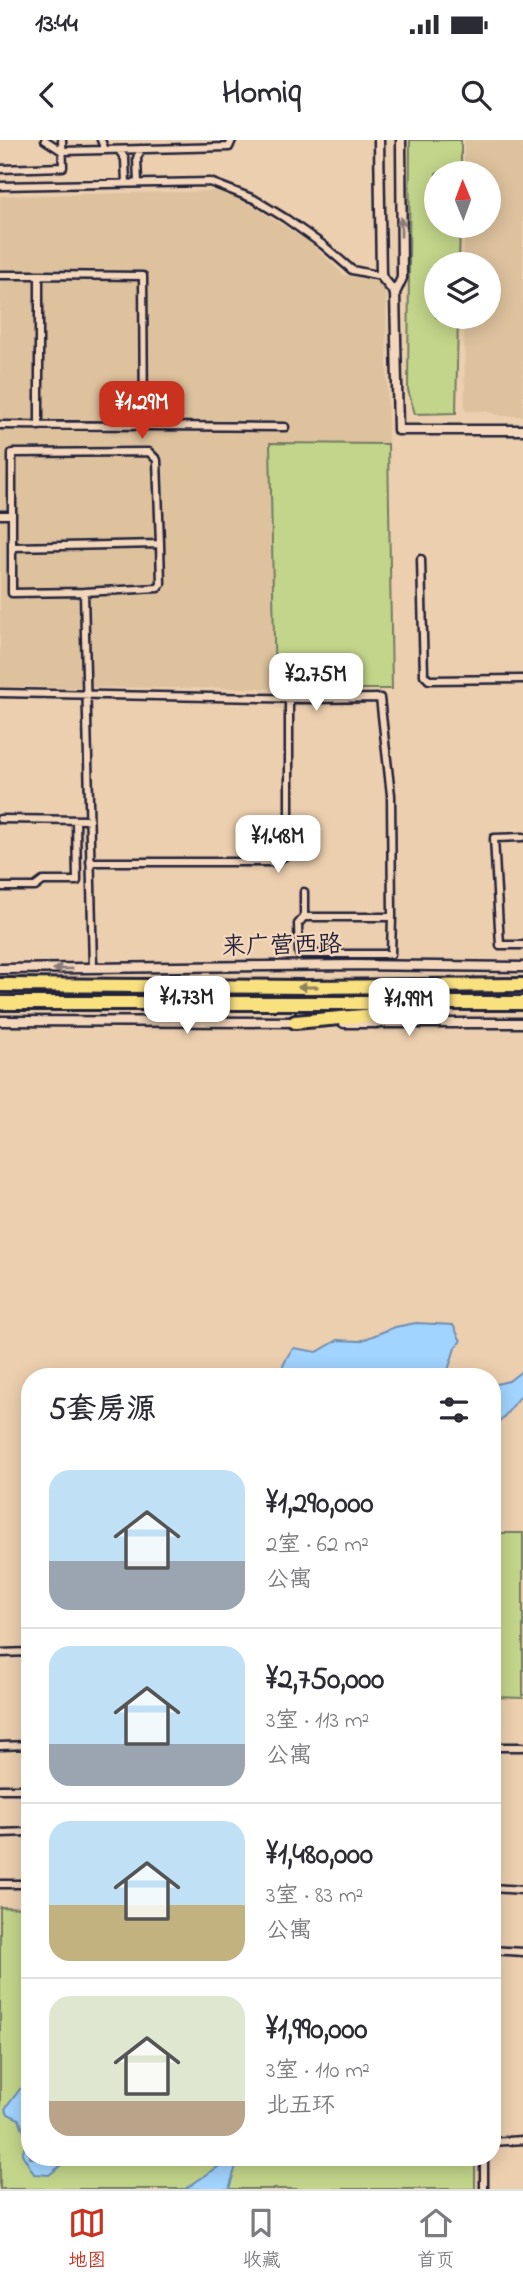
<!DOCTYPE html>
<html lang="zh">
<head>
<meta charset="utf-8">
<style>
  body { margin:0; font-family:"Indie Flower","LXGW WenKai TC",sans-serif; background:#f2f2f3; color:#2b2b33; height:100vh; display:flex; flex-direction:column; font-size:26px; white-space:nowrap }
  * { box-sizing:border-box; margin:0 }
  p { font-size:23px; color:#7c7c81 }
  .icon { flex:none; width:38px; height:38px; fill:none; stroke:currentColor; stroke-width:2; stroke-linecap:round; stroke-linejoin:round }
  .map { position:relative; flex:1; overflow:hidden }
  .details { position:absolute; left:21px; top:1228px; width:480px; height:798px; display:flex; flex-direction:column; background:#fff; border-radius:28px; box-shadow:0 4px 18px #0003 }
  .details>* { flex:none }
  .needle { width:46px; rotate:359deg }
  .buttons { position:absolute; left:424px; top:21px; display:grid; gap:14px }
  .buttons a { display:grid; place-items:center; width:77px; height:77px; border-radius:50%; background:#fff; box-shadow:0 4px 18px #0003; font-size:35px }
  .price { position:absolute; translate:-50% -60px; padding:0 16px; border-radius:14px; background:#fff; color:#222; font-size:23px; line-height:46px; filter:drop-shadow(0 2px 4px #0008) }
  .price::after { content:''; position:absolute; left:50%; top:42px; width:21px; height:16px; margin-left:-10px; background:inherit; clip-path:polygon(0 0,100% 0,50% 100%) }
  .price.current { background:#c8321e; color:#fff }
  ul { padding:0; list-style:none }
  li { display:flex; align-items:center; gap:21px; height:175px; padding:0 28px }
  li+li { border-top:2px solid #e1e1e2 }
  li span { display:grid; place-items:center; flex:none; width:196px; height:140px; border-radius:21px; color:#555 }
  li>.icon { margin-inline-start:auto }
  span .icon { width:84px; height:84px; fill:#fffc; stroke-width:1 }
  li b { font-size:30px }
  h2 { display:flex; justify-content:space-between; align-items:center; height:84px; padding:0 28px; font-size:30px }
  .status { display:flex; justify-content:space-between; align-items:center; height:49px; padding:0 35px; background:#fff; direction:ltr }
  .status svg { height:19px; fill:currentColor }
  header { display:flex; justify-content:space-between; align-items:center; height:91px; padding:0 28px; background:#fff; font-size:32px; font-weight:800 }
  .tabs { display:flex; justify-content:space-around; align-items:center; height:98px; border-top:2px solid #e1e1e2; background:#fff; font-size:19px; color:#7c7c81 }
  .tabs a { display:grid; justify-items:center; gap:4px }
  .tabs .current { color:#c8321e }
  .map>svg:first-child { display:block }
  .built { fill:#dec29e }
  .green { fill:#c3d58a; stroke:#727c62; stroke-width:2 }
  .water { fill:#a1d4ff; stroke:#6e8db1; stroke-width:2 }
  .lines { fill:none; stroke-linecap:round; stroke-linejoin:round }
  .minor-casing { stroke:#22223b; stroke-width:11 }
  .tertiary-casing { stroke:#22223b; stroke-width:13 }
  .motorway-casing { stroke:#22223b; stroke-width:18 }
  .minor { stroke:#f4d7ba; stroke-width:6 }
  .tertiary { stroke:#f4d7ba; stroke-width:8 }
  .motorway { stroke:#fae180; stroke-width:12 }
  .oneway { fill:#8b7c7a }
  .oneway2 { fill:#8e825e }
  .labels { text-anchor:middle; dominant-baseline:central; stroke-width:5; stroke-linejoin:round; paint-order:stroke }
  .street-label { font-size:24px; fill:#22223b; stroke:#f4d7ba }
</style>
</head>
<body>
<div class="status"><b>13:44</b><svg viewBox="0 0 49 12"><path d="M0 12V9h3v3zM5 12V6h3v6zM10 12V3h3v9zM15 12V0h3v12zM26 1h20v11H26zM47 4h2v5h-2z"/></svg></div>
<header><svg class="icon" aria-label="back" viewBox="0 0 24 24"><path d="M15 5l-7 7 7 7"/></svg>Homiq<svg class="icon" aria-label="search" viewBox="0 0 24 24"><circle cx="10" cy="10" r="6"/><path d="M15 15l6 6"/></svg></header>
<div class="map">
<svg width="523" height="2049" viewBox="0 0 523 2049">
  <rect width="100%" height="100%" fill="#eccfae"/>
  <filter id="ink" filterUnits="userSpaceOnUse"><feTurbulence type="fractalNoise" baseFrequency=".0143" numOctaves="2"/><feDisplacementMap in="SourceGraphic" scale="14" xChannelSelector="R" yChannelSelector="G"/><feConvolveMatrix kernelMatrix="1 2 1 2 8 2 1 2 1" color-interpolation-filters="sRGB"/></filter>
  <g filter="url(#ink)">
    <path class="built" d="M464,0H523V276H502L485,271H465L464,177H488V124H464V86H488V33H464Z
      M217,51L245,61L309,102L344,135L379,141L386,153L392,549L0,547V56Z"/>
    <path class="green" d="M410,0H461V33H436V86H460L459,124H436V177H458L456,273L415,274L408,250Z
      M270,303L388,304L392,549H275Z
      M492,1393H523V1558L492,1557Z
      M0,1767L30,1768V2018H475V2049H0Z"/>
    <path class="water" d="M416,1183L453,1185L461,1201L455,1208L446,1237H274C287,1227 283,1218 294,1208L317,1212L338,1200L360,1201L395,1187Z
      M523,1230V1253L499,1283L492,1319V1245L509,1241Z
      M30,1946V2018H70L49,2035L34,2034L22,2014L27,2000L19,1979L8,1974L5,1969L20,1949Z
      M227,2021L236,2026L229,2049H185Z"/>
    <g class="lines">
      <defs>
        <path id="minor" d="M45,0L62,11L229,7L232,0
          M101,0L105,10
          M119,10L125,19L126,43
          M0,29L63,27L62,0
          M138,43L137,18L141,9
          M0,46L210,42L254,59L285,78L323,105L352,130L381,136
          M0,135H39
          M0,285L285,287
          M39,286V135L143,136L144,287
          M0,375H12
          M12,407L160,404L161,444L158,448L84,452
          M421,419L424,535L429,540L523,539
          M0,553L312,559L380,558L391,655L392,777H304V752
          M0,679L88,680
          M523,697L494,698L500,805H523
          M90,722H274L285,716L289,705V559
          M0,747H35L43,741H77L76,680
          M304,777L298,784L299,814H391L392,777
          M93,828L84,452L12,453V313L149,312L157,320L160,404
          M0,1513L30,1512
          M0,1606L30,1605
          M492,1607H523
          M0,1649H30
          M0,1693L30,1692
          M0,1744H30
          M492,1748L523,1750
          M492,1810L523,1812
          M492,2002L523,2000
          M484,2018V2049"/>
        <path id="tertiary" d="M379,0L381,136L395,153
          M401,0L402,138L395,153L398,290H523
          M0,829L353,825L523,827
          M0,881L300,882
          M344,883H523"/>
        <path id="motorway" d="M0,845L308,847L523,845
          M0,863H523
          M295,882L431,870"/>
      </defs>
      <use href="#minor" class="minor-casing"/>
      <use href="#tertiary" class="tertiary-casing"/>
      <use href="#motorway" class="motorway-casing"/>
      <use href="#minor" class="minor"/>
      <use href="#tertiary" class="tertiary"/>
      <use href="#motorway" class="motorway"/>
    </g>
    <defs><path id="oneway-solid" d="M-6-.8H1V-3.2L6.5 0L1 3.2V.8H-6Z" transform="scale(1.75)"/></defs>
    <g class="oneway">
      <use href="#oneway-solid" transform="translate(401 87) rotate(-90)"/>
      <use href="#oneway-solid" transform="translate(63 829) rotate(179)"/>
    </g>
    <use class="oneway2" href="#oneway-solid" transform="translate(308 847) rotate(-180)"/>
  </g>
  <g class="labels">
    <g class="street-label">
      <text transform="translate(282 807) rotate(-1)">来广营西路</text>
    </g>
  </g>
</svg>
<div class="buttons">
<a><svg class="needle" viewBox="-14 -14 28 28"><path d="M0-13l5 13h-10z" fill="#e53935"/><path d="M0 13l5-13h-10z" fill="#7c7c81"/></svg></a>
<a><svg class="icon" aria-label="layers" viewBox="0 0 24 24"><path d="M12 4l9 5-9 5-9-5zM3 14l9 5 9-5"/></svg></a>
</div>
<b class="price current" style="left:142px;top:301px">¥1.29M</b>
<b class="price" style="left:316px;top:573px">¥2.75M</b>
<b class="price" style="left:278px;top:735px">¥1.48M</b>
<b class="price" style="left:187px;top:896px">¥1.73M</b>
<b class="price" style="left:409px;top:898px">¥1.99M</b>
<section class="details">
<h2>5套房源<svg class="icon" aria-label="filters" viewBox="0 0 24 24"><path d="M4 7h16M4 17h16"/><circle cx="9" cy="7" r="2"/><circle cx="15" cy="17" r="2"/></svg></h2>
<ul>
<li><span style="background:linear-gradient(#bfe0f5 65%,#9aa5b1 0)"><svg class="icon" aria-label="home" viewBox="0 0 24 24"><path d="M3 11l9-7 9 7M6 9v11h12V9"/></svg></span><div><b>¥1,290,000</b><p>2室 · 62 m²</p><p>公寓</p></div></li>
<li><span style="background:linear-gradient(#bfe0f5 70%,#9aa5b1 0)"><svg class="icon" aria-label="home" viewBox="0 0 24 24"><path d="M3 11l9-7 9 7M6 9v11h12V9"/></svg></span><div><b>¥2,750,000</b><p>3室 · 113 m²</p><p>公寓</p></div></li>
<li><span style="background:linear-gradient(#bfe0f5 60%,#c2b280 0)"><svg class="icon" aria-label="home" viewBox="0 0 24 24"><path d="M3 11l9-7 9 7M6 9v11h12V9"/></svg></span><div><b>¥1,480,000</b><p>3室 · 83 m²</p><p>公寓</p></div></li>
<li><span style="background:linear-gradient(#dfe7d0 75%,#b9a48a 0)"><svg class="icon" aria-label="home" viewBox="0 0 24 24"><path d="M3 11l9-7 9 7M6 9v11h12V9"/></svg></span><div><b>¥1,990,000</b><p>3室 · 110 m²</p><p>北五环</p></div></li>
</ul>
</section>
</div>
<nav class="tabs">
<a class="current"><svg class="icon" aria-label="map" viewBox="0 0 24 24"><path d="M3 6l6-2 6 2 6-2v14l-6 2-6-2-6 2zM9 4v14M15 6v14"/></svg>地图</a>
<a><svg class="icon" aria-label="saved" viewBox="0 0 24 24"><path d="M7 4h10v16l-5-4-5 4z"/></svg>收藏</a>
<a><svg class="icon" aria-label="home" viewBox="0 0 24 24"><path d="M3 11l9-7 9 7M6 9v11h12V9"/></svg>首页</a>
</nav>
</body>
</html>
